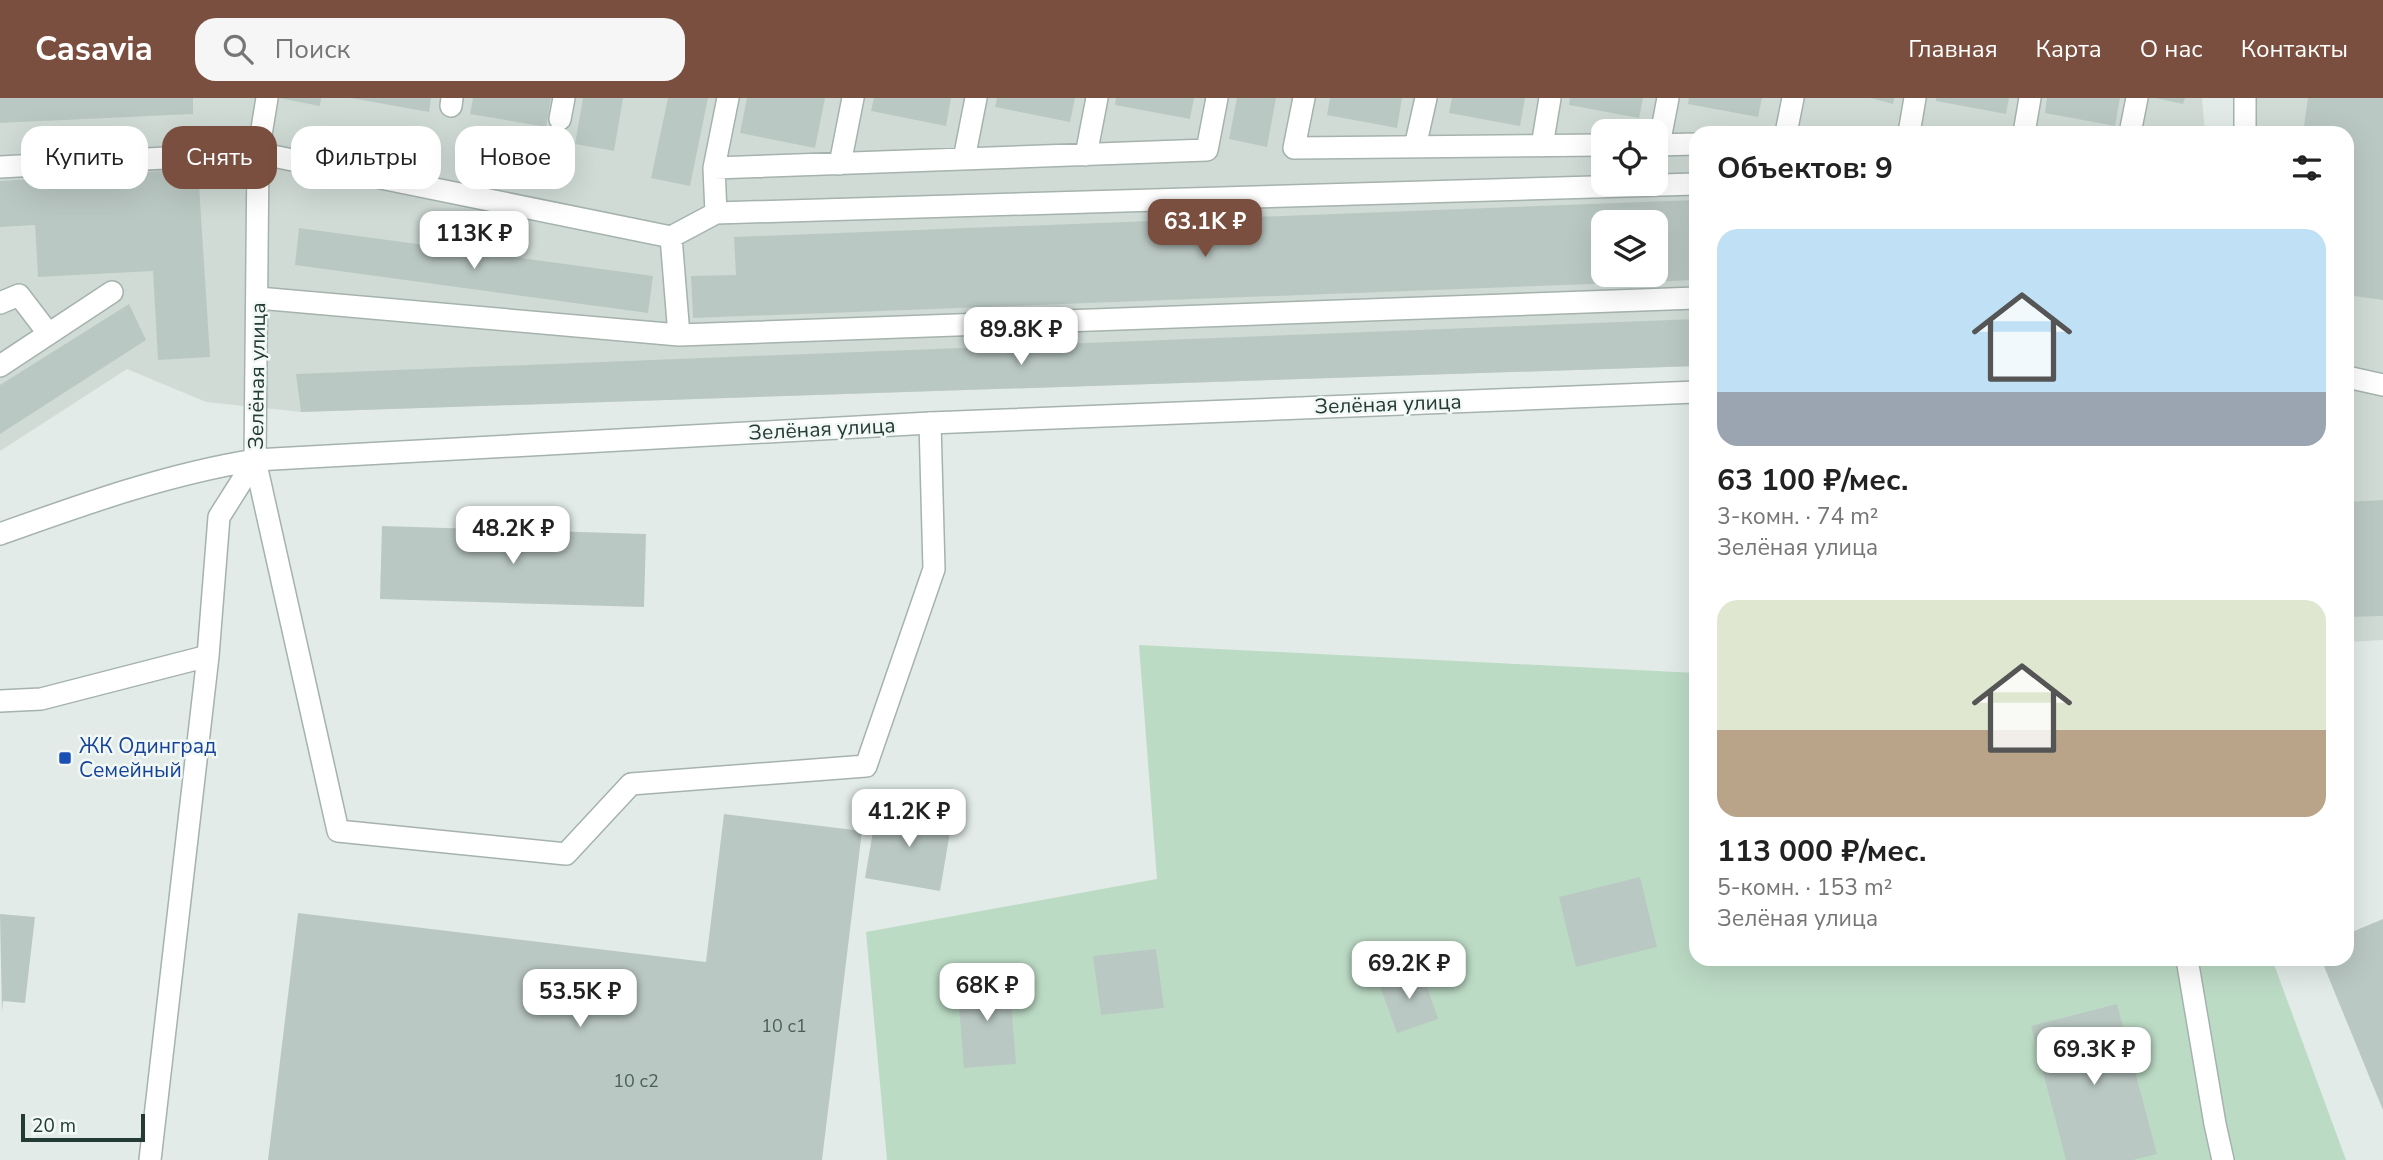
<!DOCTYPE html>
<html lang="ru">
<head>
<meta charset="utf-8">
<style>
  body { margin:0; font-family:"Nunito Sans",sans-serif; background:#f6f6f6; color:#222; height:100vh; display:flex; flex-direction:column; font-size:26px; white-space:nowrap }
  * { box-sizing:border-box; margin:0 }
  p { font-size:23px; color:#767676 }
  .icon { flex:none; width:38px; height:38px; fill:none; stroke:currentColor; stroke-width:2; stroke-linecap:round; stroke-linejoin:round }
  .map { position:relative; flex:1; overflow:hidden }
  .details { position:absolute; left:1689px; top:28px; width:665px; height:840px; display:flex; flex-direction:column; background:#fff; border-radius:21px; box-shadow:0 7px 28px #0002 }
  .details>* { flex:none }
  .banner { position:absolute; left:21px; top:28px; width:665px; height:63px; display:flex; gap:14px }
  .tools { position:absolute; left:1591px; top:21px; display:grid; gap:14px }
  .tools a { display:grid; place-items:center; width:77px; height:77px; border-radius:14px; background:#fff; box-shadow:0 7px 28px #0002; font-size:35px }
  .scale { position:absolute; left:21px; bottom:18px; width:124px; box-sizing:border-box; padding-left:7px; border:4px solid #233a35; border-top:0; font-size:19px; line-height:24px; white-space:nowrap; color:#233a35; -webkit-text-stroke:5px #f2f8f5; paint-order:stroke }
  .price { position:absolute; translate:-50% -60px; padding:0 16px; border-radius:14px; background:#fff; color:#222; font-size:23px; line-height:46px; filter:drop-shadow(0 2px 4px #0008) }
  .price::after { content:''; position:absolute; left:50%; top:42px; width:21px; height:16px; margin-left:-10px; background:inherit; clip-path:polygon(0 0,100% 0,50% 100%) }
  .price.on { background:#7b4f3f; color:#fff }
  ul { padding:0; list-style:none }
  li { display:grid; align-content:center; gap:14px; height:371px; padding:0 28px }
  li span { display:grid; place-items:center; height:217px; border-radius:21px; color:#555 }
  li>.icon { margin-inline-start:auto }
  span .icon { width:126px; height:126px; fill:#fffc; stroke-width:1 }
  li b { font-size:30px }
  h2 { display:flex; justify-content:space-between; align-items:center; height:84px; padding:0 28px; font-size:30px }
  .chip { padding:0 24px; border-radius:21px; background:#fff; box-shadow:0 7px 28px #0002; font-size:24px; line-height:63px }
  .chip.on { background:#7b4f3f; color:#fff }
  header { display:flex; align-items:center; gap:42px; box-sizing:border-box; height:98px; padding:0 35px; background:#7b4f3f; color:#fff }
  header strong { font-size:33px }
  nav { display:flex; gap:38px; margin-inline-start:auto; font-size:24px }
  .search { width:490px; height:63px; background:#f6f6f6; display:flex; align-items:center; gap:18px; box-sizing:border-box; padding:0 24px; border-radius:21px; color:#767676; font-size:26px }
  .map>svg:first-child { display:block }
  .built { fill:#d0dbd6; fill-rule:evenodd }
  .green { fill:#bcdbc5 }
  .building { fill:#bac8c3; fill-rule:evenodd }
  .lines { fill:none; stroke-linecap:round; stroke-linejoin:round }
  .lane-casing { stroke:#a5b2ae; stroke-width:24 }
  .street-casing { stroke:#a5b2ae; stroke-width:24 }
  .lane { stroke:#fff; stroke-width:21 }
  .street { stroke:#fff; stroke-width:21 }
  .transit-dot { fill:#1a4fb4; stroke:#f2f8f5; stroke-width:2.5 }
  .labels { text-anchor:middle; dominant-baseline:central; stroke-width:5; stroke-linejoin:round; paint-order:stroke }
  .number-label { font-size:18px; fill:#495e58 }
  .street-label { font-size:21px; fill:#233a35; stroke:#f2f8f5 }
  .transit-label { font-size:21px; fill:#164399; stroke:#f2f8f5; text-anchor:start }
</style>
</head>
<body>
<header>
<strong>Casavia</strong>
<div class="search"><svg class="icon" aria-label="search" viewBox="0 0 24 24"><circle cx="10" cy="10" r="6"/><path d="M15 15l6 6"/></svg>Поиск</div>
<nav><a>Главная</a><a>Карта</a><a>О нас</a><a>Контакты</a></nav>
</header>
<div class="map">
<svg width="2383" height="1062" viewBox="0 0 2383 1062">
  <rect width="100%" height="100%" fill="#e2ebe7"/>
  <path class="built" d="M0,0H2202L2205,35H1696V268L301,314L206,304L127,271L0,353ZM1603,33H1656V86H1603ZM1603,124H1656V177H1603Z
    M2256,0H2383V542L2347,544V35H2250Z"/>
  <path class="green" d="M1139,547L1696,575V861H2272L2346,1062H887L866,834L1157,781Z"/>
  <path class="building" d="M0,0H193V16L0,25Z
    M279,0H321L320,8Z
    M351,0H431L429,14Z
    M473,0H551L546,29L470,16Z
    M583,0H623L614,53L575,46Z
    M668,0H708L690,88L651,80Z
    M747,0H825L815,50L740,35Z
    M874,0H951L946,28L871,13Z
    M997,0H1075L1070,24L995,9Z
    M1116,0H1194L1190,21L1115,7Z
    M1237,0H1276L1267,49L1229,41Z
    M1330,0H1402L1397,30L1327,17Z
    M1452,0H1525L1520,28L1449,15Z
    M1570,0H1643L1639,20L1569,7Z
    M1689,0H1762L1758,19L1688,6Z
    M1871,0H1894L1893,6Z
    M1936,0H2009L2006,16L1936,3Z
    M2047,0H2120L2115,28L2045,15Z
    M2156,0H2185L2183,6Z
    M2308,0H2383V202L2347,197V35H2303Z
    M198,71L210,259L158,262L153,173L38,179L35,127L0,129V83Z
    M1696,102V182L693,220L691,178L736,177L734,139ZM1603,124H1656V177H1603Z
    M299,130L653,178L648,215L295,167Z
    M129,206L146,242L0,336V287Z
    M1696,221V268L301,314L296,276Z
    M2383,402V518L2347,519V404Z
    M382,428L646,436L644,509L380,501Z
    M877,710L952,722L940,793L865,780Z
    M724,716L862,733L822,1062H268L298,815L706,864Z
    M1640,779L1657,849L1576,869L1559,799Z
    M0,816L35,819L25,905L3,903L2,914Z
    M2383,821V1012L2321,861H2347V836Z
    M1156,851L1164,910L1101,917L1093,858Z
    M1421,871L1438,921L1397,935L1379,886Z
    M1009,879L1016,966L964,970L957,883Z
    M2117,906L2157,1056L2133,1062H2066L2031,928Z"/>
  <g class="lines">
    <defs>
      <path id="lane" d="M1304,0L1294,50L1603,47
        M451,8L452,0
        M560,21L564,0
        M1786,35L1793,0
        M1909,35L1915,0
        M2024,35L2030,0
        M2130,35L2137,0
        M2245,35V0
        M1656,47L1696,46
        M1659,47L1668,0
        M1542,48L1550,0
        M1415,49L1426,0
        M1086,57L1097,0
        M964,61L976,0
        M840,66L853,0
        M0,69L258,55L671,139
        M714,70L1207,52L1217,0
        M716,115L1696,86
        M671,139L716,115L714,70L728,0
        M671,139L679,237
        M258,200L679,237L1696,200
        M0,205L19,197L48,235
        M0,268L112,194
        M2347,279L2383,287
        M255,362L338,733L566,756L631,686L866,668L934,471L930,325
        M2187,861L2215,1026L2223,1062"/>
      <path id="street" d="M267,0L258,55L255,362L930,325L1696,294
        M0,436C84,406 167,376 255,362
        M0,603L41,601L208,558
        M150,1062L208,558L219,419L255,362"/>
    </defs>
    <use href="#lane" class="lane-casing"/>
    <use href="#street" class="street-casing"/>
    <use href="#lane" class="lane"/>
    <use href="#street" class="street"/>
  </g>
  <rect class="transit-dot" x="58" y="653" width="14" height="14" rx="3.5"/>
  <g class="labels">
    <g class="number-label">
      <text x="784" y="928">10 с1</text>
      <text x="636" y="983">10 с2</text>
    </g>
    <g class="street-label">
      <text transform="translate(257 278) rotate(-89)">Зелёная улица</text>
      <text transform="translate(1388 306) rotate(-2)">Зелёная улица</text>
      <text transform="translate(822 331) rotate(-3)">Зелёная улица</text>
    </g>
    <g class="transit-label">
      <text x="79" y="648">ЖК Одинград<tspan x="79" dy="24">Семейный</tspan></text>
    </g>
  </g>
</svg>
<div class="tools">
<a><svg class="icon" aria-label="locate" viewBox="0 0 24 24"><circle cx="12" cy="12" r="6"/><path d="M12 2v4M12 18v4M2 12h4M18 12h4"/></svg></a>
<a><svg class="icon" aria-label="layers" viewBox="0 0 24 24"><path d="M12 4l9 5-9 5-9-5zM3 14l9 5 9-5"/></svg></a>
</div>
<div class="scale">20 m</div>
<b class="price on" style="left:1205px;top:161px">63.1K ₽</b>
<b class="price" style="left:474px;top:173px">113K ₽</b>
<b class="price" style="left:1021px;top:269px">89.8K ₽</b>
<b class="price" style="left:513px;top:468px">48.2K ₽</b>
<b class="price" style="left:909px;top:751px">41.2K ₽</b>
<b class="price" style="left:1409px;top:903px">69.2K ₽</b>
<b class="price" style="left:987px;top:925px">68K ₽</b>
<b class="price" style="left:580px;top:931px">53.5K ₽</b>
<b class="price" style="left:2094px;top:989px">69.3K ₽</b>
<div class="banner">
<a class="chip">Купить</a>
<a class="chip on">Снять</a>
<a class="chip">Фильтры</a>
<a class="chip">Новое</a>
</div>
<section class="details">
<h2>Объектов: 9<svg class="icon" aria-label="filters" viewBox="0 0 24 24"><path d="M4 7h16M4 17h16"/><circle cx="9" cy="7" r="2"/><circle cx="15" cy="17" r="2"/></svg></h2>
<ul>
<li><span style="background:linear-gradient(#bfe0f5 75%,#9aa5b1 0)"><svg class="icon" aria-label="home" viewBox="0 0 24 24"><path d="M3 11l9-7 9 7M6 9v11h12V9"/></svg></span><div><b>63 100 ₽/мес.</b><p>3-комн. · 74 m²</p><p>Зелёная улица</p></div></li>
<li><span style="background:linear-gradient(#dfe7d0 60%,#b9a48a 0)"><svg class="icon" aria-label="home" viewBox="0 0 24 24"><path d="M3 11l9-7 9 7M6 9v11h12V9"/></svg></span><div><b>113 000 ₽/мес.</b><p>5-комн. · 153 m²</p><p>Зелёная улица</p></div></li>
</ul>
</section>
</div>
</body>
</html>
